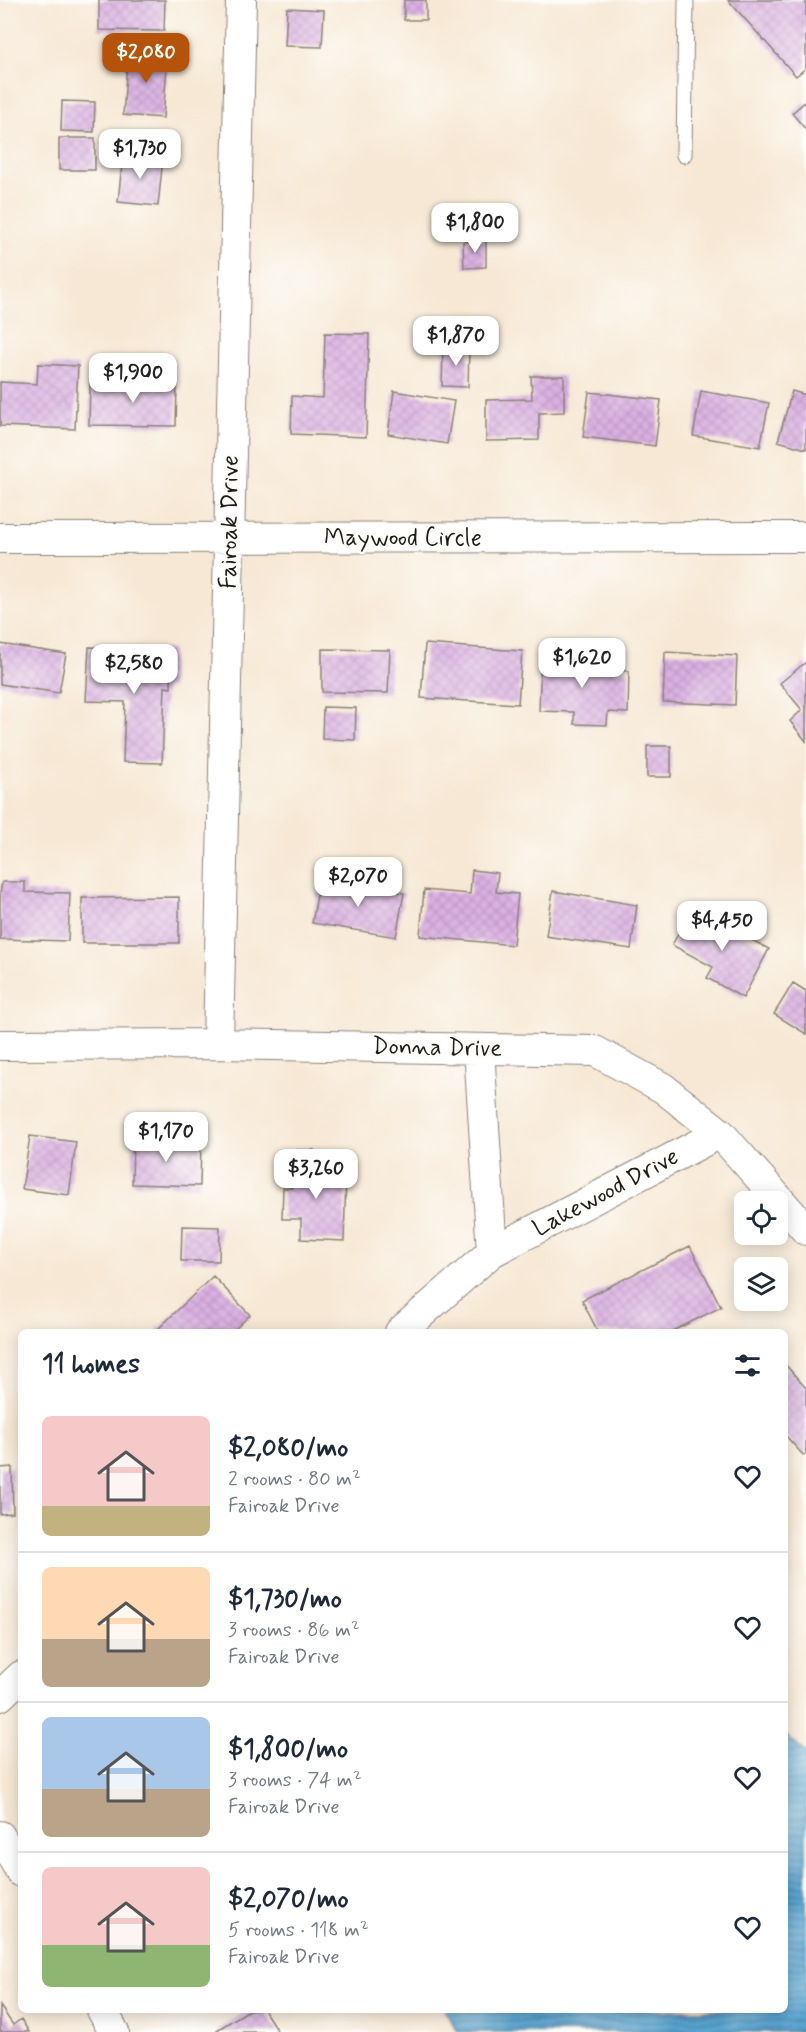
<!DOCTYPE html>
<html lang="en">
<head>
<meta charset="utf-8">
<style>
  body { margin:0; font-family:Mynerve,sans-serif; background:#f6f6f7; color:#1f2937; height:100vh; display:flex; flex-direction:column; font-size:22px; white-space:nowrap }
  * { box-sizing:border-box; margin:0 }
  p { font-size:20px; color:#747a83 }
  .icon { flex:none; width:33px; height:33px; fill:none; stroke:currentColor; stroke-width:2; stroke-linecap:round; stroke-linejoin:round }
  .map { position:relative; flex:1; overflow:hidden }
  .panel { position:absolute; left:18px; top:1329px; width:770px; height:684px; display:flex; flex-direction:column; background:#fff; border-radius:9px; box-shadow:0 3px 15px #0003 }
  .panel>* { flex:none }
  .buttons { position:absolute; left:734px; top:1191px; display:grid; gap:12px }
  .buttons a { display:grid; place-items:center; width:54px; height:54px; border-radius:9px; background:#fff; box-shadow:0 3px 15px #0003; font-size:30px }
  .price { position:absolute; translate:-50% -51px; padding:0 14px; border-radius:12px; background:#fff; color:#222; font-size:20px; line-height:39px; filter:drop-shadow(0 2px 3px #0008) }
  .price::after { content:''; position:absolute; left:50%; top:36px; width:18px; height:14px; margin-left:-9px; background:inherit; clip-path:polygon(0 0,100% 0,50% 100%) }
  .price.active { background:#b45309; color:#fff }
  ul { padding:0; list-style:none }
  li { display:flex; align-items:center; gap:18px; height:150px; padding:0 24px }
  li+li { border-top:2px solid #e0e1e3 }
  li span { display:grid; place-items:center; flex:none; width:168px; height:120px; border-radius:9px; color:#555 }
  li>.icon { margin-inline-start:auto }
  span .icon { width:72px; height:72px; fill:#fffc; stroke-width:1 }
  li b { font-size:26px }
  h2 { display:flex; justify-content:space-between; align-items:center; height:72px; padding:0 24px; font-size:26px }
  .map>svg:first-child { display:block }
  .water { fill:url(#water-rules); stroke:#3b6077; stroke-width:1.5 }
  .building { fill:url(#building-cross-hatch) }
  .lines { fill:none; stroke-linecap:round; stroke-linejoin:round }
  .lane-casing { stroke:#8a8278; stroke-width:17 }
  .street-casing { stroke:#8a8278; stroke-width:32 }
  .lane { stroke:#fff; stroke-width:15 }
  .street { stroke:#fff; stroke-width:30 }
  .labels { text-anchor:middle; dominant-baseline:central; stroke-width:5; stroke-linejoin:round; paint-order:stroke }
  .street-label { font-size:24px; fill:#1c1c1c; stroke:#fdfcf7 }
</style>
</head>
<body>
<div class="map">
<svg width="806" height="2032" viewBox="0 0 806 2032">
  <defs>
    <pattern id="water-rules" width="6" height="5" patternUnits="userSpaceOnUse" patternTransform="scale(1.5)"><rect width="6" height="5" fill="#5aa5d2"/><path d="M0 2.5h6" fill="none" stroke="#4a86aa"/></pattern>
    <pattern id="building-cross-hatch" width="8" height="8" patternUnits="userSpaceOnUse" patternTransform="scale(1.5)"><rect width="8" height="8" fill="#dab0e2"/><path d="M0 0l8 8M0 8l8-8" fill="none" stroke="#ba97c1"/></pattern>
  </defs>
  <rect width="100%" height="100%" fill="#fdfcf7"/>
  <filter id="ink" filterUnits="userSpaceOnUse"><feTurbulence type="fractalNoise" baseFrequency=".0167" numOctaves="2"/><feDisplacementMap in="SourceGraphic" scale="12" xChannelSelector="R" yChannelSelector="G"/><feConvolveMatrix kernelMatrix="1 2 1 2 8 2 1 2 1" color-interpolation-filters="sRGB"/></filter>
  <filter id="wash" filterUnits="userSpaceOnUse"><feTurbulence type="fractalNoise" baseFrequency=".008" numOctaves="4" result="noise"/><feDisplacementMap in="SourceGraphic" scale="24" xChannelSelector="R" yChannelSelector="G"/><feGaussianBlur stdDeviation="1.35" result="paint"/><feColorMatrix in="noise" values="0 0 0 0 0 0 0 0 0 0 0 0 0 0 0 0 0 1.4 0 .05"/><feComposite in="paint" operator="in"/></filter>
  <g filter="url(#wash)">
    <rect width="100%" height="100%" fill="#f7e8d5"/>
    <path class="water" d="M785,1735L806,1753V2032H458L445,2010H784Z"/>
    <g id="blocks">
      <path class="building" d="M99,0H165L164,31L99,30Z
        M404,0H426V20H404Z
        M728,0H806V68L796,76Z
        M287,8L324,10L322,47L285,46Z
        M128,50L168,53L163,118L123,115Z
        M62,101L95,102L94,132L61,131Z
        M806,101V130L792,113Z
        M59,138H95V170H59Z
        M123,154L163,158L158,206L118,202Z
        M486,240V267L464,268L463,242Z
        M325,333L369,334L366,437L291,434L292,396L323,398Z
        M443,346L469,347L468,387L442,386Z
        M38,364L78,366L75,429L0,426V382L37,384Z
        M531,376H564V412L539,413V440L486,441V400L532,399Z
        M90,381L177,383L176,426L89,425Z
        M394,391L454,401L447,444L388,434Z
        M701,391L769,403L760,447L693,436Z
        M792,391L806,395V449L778,441Z
        M589,392L661,400L655,446L583,437Z
        M0,644L66,654L59,693L0,684Z
        M425,644L522,651L518,704L421,698Z
        M89,647L172,650L171,688L165,687L162,763L123,762L125,702L86,701Z
        M322,649L390,650L388,693L322,692Z
        M665,652L737,656L735,705L663,702Z
        M541,653L580,654L579,669L629,671L628,713L608,712L607,725L574,724V712L539,711Z
        M806,662V741L790,721L802,710L780,683Z
        M323,707L356,708L355,740L322,739Z
        M647,746H671V777H647Z
        M472,870L498,873L496,892L518,894L513,945L420,936L424,890L470,894Z
        M320,879L404,893L396,937L312,923Z
        M2,882H25V892L70,893L68,941L0,939V894Z
        M553,891L637,905L631,949L546,936Z
        M179,897V943H82V898Z
        M692,908L769,949L743,998L707,978L713,967L672,945Z
        M793,983L806,991V1034L774,1014Z
        M30,1136L76,1142L69,1195L22,1189Z
        M133,1140L201,1143L200,1186L132,1184Z
        M293,1150H314L313,1173L346,1174L344,1241L301,1239V1219H282L283,1188H292Z
        M182,1226L220,1227L219,1261H181Z
        M690,1246L721,1307L671,1332H598L582,1300Z
        M213,1276L250,1315L232,1332H159L157,1330Z
        M784,1363L806,1388V1454L804,1456L784,1434Z
        M12,1467L13,1513L0,1514V1468Z
        M0,2006L13,2025L21,2019L29,2032H0Z
        M249,2010H264L278,2032H219L217,2030Z"/>
    </g>
  </g>
  <g filter="url(#ink)">
    <use href="#blocks" fill-opacity="0" stroke="#8a8278" stroke-width="1.5"/>
    <g class="lines">
      <defs>
        <path id="lane" d="M684,155L686,0"/>
        <path id="street" d="M0,538L806,537
          M218,1044L241,0
          M0,1045L218,1044L595,1051L663,1088L720,1133L806,1230
          M479,1049L492,1252
          M400,1332L492,1252L720,1133
          M0,1696L21,1676
          M0,1836L21,1872
          M102,2010L114,2032"/>
      </defs>
      <use href="#lane" class="lane-casing"/>
      <use href="#street" class="street-casing"/>
      <use href="#lane" class="lane"/>
      <use href="#street" class="street"/>
    </g>
  </g>
  <g class="labels">
    <g class="street-label">
      <text transform="translate(230 522) rotate(-89)">Fairoak Drive</text>
      <text x="403" y="538">Maywood Circle</text>
      <text transform="translate(437 1048) rotate(1)">Donna Drive</text>
      <text transform="translate(606 1193) rotate(-28)">Lakewood Drive</text>
    </g>
  </g>
</svg>
<div class="buttons">
<a><svg class="icon" aria-label="locate" viewBox="0 0 24 24"><circle cx="12" cy="12" r="6"/><path d="M12 2v4M12 18v4M2 12h4M18 12h4"/></svg></a>
<a><svg class="icon" aria-label="layers" viewBox="0 0 24 24"><path d="M12 4l9 5-9 5-9-5zM3 14l9 5 9-5"/></svg></a>
</div>
<b class="price active" style="left:146px;top:84px">$2,080</b>
<b class="price" style="left:140px;top:180px">$1,730</b>
<b class="price" style="left:475px;top:254px">$1,800</b>
<b class="price" style="left:456px;top:367px">$1,870</b>
<b class="price" style="left:133px;top:404px">$1,900</b>
<b class="price" style="left:582px;top:689px">$1,620</b>
<b class="price" style="left:134px;top:695px">$2,580</b>
<b class="price" style="left:358px;top:908px">$2,070</b>
<b class="price" style="left:722px;top:952px">$4,450</b>
<b class="price" style="left:166px;top:1163px">$1,170</b>
<b class="price" style="left:316px;top:1200px">$3,260</b>
<section class="panel">
<h2>11 homes<svg class="icon" aria-label="filters" viewBox="0 0 24 24"><path d="M4 7h16M4 17h16"/><circle cx="9" cy="7" r="2"/><circle cx="15" cy="17" r="2"/></svg></h2>
<ul>
<li><span style="background:linear-gradient(#f6c9c9 75%,#c2b280 0)"><svg class="icon" aria-label="home" viewBox="0 0 24 24"><path d="M3 11l9-7 9 7M6 9v11h12V9"/></svg></span><div><b>$2,080/mo</b><p>2 rooms · 80 m²</p><p>Fairoak Drive</p></div><svg class="icon" aria-label="heart" viewBox="0 0 24 24"><path d="M12 20l-8-8c-3-5 5-10 8-4 3-6 11-1 8 4z"/></svg></li>
<li><span style="background:linear-gradient(#ffd9b3 60%,#b9a48a 0)"><svg class="icon" aria-label="home" viewBox="0 0 24 24"><path d="M3 11l9-7 9 7M6 9v11h12V9"/></svg></span><div><b>$1,730/mo</b><p>3 rooms · 86 m²</p><p>Fairoak Drive</p></div><svg class="icon" aria-label="heart" viewBox="0 0 24 24"><path d="M12 20l-8-8c-3-5 5-10 8-4 3-6 11-1 8 4z"/></svg></li>
<li><span style="background:linear-gradient(#a9c7e8 60%,#b9a48a 0)"><svg class="icon" aria-label="home" viewBox="0 0 24 24"><path d="M3 11l9-7 9 7M6 9v11h12V9"/></svg></span><div><b>$1,800/mo</b><p>3 rooms · 74 m²</p><p>Fairoak Drive</p></div><svg class="icon" aria-label="heart" viewBox="0 0 24 24"><path d="M12 20l-8-8c-3-5 5-10 8-4 3-6 11-1 8 4z"/></svg></li>
<li><span style="background:linear-gradient(#f6c9c9 65%,#8fb573 0)"><svg class="icon" aria-label="home" viewBox="0 0 24 24"><path d="M3 11l9-7 9 7M6 9v11h12V9"/></svg></span><div><b>$2,070/mo</b><p>5 rooms · 118 m²</p><p>Fairoak Drive</p></div><svg class="icon" aria-label="heart" viewBox="0 0 24 24"><path d="M12 20l-8-8c-3-5 5-10 8-4 3-6 11-1 8 4z"/></svg></li>
</ul>
</section>
</div>
</body>
</html>
